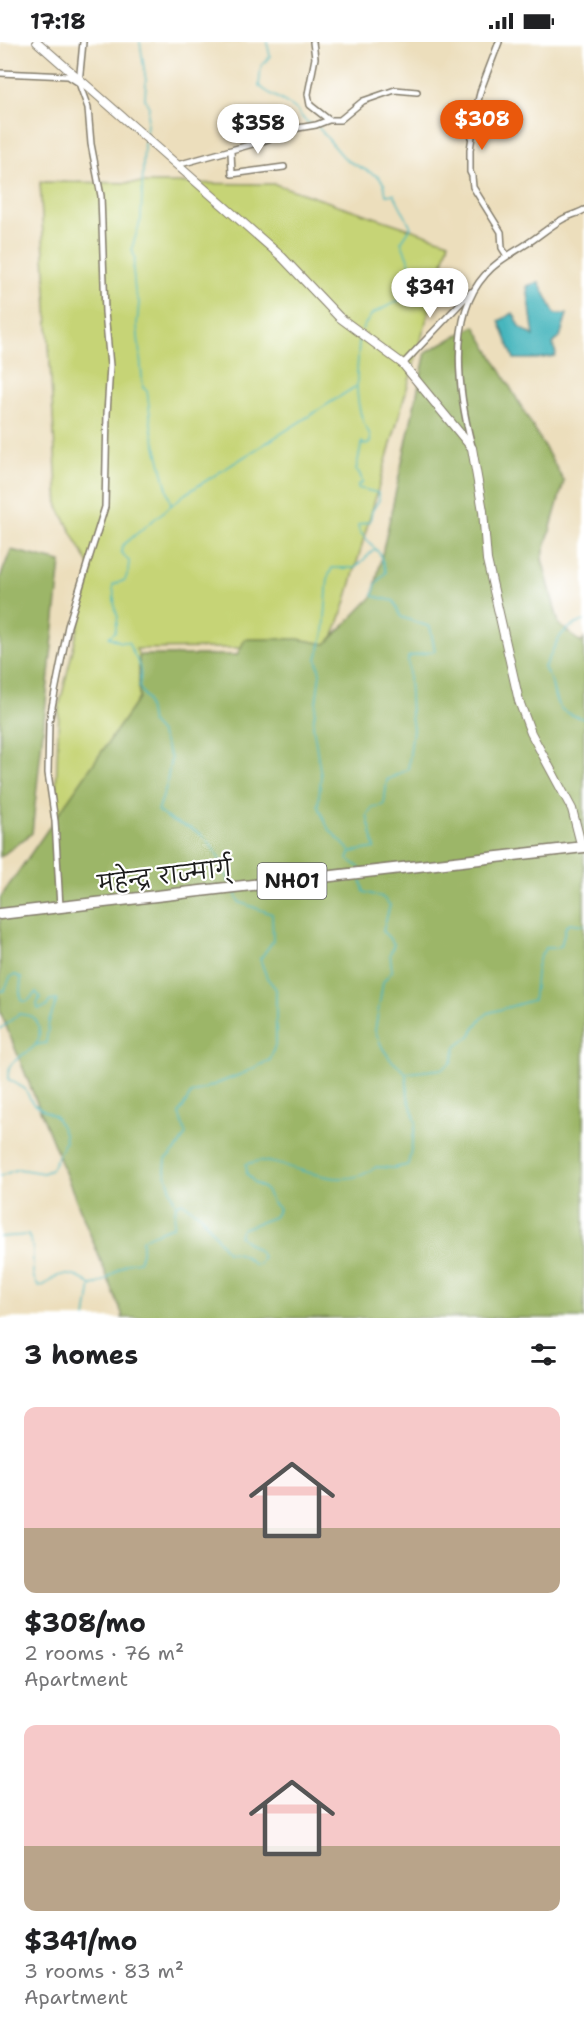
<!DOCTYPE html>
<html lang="en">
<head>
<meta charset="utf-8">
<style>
  body { margin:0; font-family:"Shantell Sans","Playpen Sans Deva",sans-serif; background:#f2f2f2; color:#202124; height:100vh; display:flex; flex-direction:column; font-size:22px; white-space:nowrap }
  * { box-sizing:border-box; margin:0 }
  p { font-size:20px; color:#757577 }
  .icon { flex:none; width:33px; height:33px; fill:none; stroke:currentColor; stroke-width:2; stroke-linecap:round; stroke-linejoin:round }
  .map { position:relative; height:1276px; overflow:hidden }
  .details { display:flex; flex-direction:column; background:#fff; flex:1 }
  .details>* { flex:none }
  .price { position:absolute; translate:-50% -51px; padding:0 14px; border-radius:21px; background:#fff; color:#222; font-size:20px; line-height:39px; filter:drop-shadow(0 2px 3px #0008) }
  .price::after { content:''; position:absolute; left:50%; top:36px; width:18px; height:14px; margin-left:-9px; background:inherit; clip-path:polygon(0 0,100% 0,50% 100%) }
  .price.selected { background:#ea580c; color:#fff }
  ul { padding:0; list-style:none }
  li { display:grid; align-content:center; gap:12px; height:318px; padding:0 24px }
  li span { display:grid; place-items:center; height:186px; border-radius:12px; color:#555 }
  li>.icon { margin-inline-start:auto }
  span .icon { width:108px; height:108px; fill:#fffc; stroke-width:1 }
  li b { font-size:26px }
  h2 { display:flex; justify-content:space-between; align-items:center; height:72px; padding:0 24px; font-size:26px }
  .status { display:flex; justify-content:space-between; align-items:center; height:42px; padding:0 30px; background:#fff; direction:ltr }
  .status svg { height:16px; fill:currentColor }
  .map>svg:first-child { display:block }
  .green { fill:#c6d476; stroke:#717849; stroke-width:1.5 }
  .forest { fill:#9cb667; stroke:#5c6942; stroke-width:1.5 }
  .water { fill:#46b6bd; stroke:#31696c; stroke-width:1.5 }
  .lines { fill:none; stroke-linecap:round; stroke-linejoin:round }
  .stream { stroke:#46b6bd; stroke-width:1.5 }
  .street-casing { stroke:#847d6c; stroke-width:8 }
  .secondary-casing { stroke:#847d6c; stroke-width:10 }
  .highway-casing { stroke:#847d6c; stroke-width:13 }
  .street { stroke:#fff; stroke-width:5 }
  .secondary { stroke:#fff; stroke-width:8 }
  .highway { stroke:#fff; stroke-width:10 }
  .labels { text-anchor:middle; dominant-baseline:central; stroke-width:4.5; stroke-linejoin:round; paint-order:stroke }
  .shield { fill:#fff; stroke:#606060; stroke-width:1.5 }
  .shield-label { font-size:21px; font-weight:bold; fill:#1c1c1c }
  .street-label { font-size:22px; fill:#1c1c1c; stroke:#fff }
</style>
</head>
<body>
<div class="status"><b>17:18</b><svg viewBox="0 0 49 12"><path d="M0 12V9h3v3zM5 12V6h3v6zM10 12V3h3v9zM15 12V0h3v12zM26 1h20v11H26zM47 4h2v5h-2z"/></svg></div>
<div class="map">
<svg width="584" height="1276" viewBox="0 0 584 1276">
  <rect width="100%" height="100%" fill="#fff"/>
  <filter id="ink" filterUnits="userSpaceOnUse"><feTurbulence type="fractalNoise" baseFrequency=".0167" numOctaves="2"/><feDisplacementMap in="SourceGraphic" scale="12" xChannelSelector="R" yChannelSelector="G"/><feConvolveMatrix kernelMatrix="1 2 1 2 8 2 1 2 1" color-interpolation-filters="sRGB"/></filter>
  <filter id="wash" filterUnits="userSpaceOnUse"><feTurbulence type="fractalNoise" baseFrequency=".008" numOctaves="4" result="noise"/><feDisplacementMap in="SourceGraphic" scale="24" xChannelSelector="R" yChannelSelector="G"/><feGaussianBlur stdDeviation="1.35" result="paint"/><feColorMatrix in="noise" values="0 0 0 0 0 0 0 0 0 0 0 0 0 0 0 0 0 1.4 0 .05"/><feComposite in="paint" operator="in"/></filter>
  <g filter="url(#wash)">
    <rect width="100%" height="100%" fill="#ecdebc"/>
    <path class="green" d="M40,140L275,142L449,200L345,562L330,605L136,607L139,613V656L55,779L59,665L92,528L58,465Z"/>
    <path class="forest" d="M475,284L564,439L542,517L559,582L581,601L584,597V1276H122L123,1274L0,969V856L139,656V613H237L245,597H298L326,602L373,554L426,310Z
      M11,508L61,520L32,791L0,815V536Z"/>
    <path class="water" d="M539,240L555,272H567L560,295L553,302L556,312L555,314L537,317H514L499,279L513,271L521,286L534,294L527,244Z"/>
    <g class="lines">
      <path class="stream" d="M140,0L146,39L145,57L149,65L146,90
        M267,0L270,14L261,24L259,44C272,54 281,57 293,65C302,71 299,77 311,82
        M318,85L346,118L379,135L384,142L386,153L394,152L411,185L401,200L414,231L420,234L422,243L417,259L402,257L372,272L362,287
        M144,100L141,177L132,206L135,217L133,227L135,250L139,260L137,283L143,346L147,348L152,389L171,462
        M359,298C358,325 353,352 363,379C366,387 372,392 370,401L364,403L362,400L356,428C360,430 362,437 362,442H358V446L378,451L379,458L372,469L370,479L358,483L359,489L380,512L386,530L376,542L373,554L394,559L401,575L430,585L435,609L408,615L411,674L413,687L408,727L387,738L384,763L373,765L367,773L375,806L351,810L348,817L360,826
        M584,579C555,589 558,602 544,625C546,632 551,636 552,642C557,668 559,669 584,677
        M351,810L328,786L318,764L321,734L313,684L320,631L317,617L324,591L328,535L332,526H355L374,508
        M230,841C222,821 213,797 192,787C179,781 168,779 158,769L166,745L171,716L160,691L151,681L147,658L139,645C144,623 136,619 128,600H121L109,595L115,590L118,575L115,567L113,543L125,538L128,530L129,519L121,510L123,503L185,452L355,345
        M0,949H4L11,934L16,933L21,936L20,950L22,959H28L36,950L40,955L37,962L38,967L46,965L50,959L57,958L49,979L46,1001L35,1003
        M0,987L19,972C28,973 35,973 38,983C46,1008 21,1009 11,1023C8,1027 8,1032 8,1037L25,1047L33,1062L56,1075L64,1091L65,1100L51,1128L43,1131L18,1127L0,1134
        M406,1031L442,1027L452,1020L456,1005L470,994L480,978L488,971L533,958C537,940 533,920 546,906H555L561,904L566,884L570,881L584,883
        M175,1161L165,1129L166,1117L176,1108L186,1092L179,1072L191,1052L244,1031L270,1018L276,1000V947L267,936L260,917L273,899L272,872L239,860L235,850
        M0,1195L28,1193C39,1209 26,1230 39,1245C45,1244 46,1242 51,1238C64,1228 79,1234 91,1243L86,1276
        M91,1243C107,1242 112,1230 125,1223C128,1220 134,1220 139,1219L142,1211V1198C152,1191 162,1190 173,1184L176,1163L182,1160L201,1173L227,1210C240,1210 246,1215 255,1223L259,1222L263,1215C258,1205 246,1202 239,1193L242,1187L274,1175L279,1167L272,1160L265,1147L255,1141L247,1132L246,1122C252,1121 259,1118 264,1119C299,1124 344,1151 376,1125L393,1126L408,1123L416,1080L408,1055L406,1031L390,1017L382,1005L375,989L383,940L392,929L390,912L394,902L383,889L390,863L382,855L364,850L361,838"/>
    </g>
  </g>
  <g filter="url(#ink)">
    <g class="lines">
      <defs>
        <path id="street" d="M313,0L315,16L308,52L310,63L329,78H340L363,59L395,48L417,50
          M499,0L481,47L476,67L470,108V130L472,134L473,145L501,190L502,206L507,214
          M0,31L68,34L79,41
          M231,109L232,132L284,125
          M177,123L260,100L298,86L316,83L329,78
          M403,322L471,250
          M472,404C459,354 447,275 485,233C496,220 511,212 525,203C538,195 550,184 563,177C570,173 577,172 584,168
          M60,865L55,779L48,731L49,680L68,584L105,465L107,372L110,324L105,270L101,154L91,102L88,66L79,41L83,0"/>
        <path id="secondary" d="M37,0L282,215L339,275L403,322L472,406L483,469L487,518L519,659L531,691L572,767L582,806"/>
        <path id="highway" d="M0,872L584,805"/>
      </defs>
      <use href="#street" class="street-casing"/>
      <use href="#secondary" class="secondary-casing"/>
      <use href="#highway" class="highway-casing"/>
      <use href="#street" class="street"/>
      <use href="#secondary" class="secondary"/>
      <use href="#highway" class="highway"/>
    </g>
  </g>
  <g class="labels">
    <rect class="shield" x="257.5" y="821" width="69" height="36" rx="4.5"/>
    <g class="shield-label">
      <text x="292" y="839">NH01</text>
    </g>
    <g class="street-label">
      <text transform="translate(165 834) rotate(-7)">महेन्द्र राज्मार्ग्</text>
    </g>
  </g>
</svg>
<b class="price selected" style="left:482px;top:109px">$308</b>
<b class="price" style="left:258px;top:113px">$358</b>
<b class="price" style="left:430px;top:277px">$341</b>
</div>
<section class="details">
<h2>3 homes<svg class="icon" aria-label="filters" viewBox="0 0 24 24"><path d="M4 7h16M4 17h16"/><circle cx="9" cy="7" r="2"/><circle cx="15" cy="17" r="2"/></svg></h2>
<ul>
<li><span style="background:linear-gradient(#f6c9c9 65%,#b9a48a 0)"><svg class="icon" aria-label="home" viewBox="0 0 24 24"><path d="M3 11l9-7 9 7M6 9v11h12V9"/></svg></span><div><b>$308/mo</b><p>2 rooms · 76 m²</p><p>Apartment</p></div></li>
<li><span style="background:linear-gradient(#f6c9c9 65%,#b9a48a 0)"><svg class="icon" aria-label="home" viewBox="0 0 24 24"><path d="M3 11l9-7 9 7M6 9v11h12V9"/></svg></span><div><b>$341/mo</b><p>3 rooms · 83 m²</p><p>Apartment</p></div></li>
</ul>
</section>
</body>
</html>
